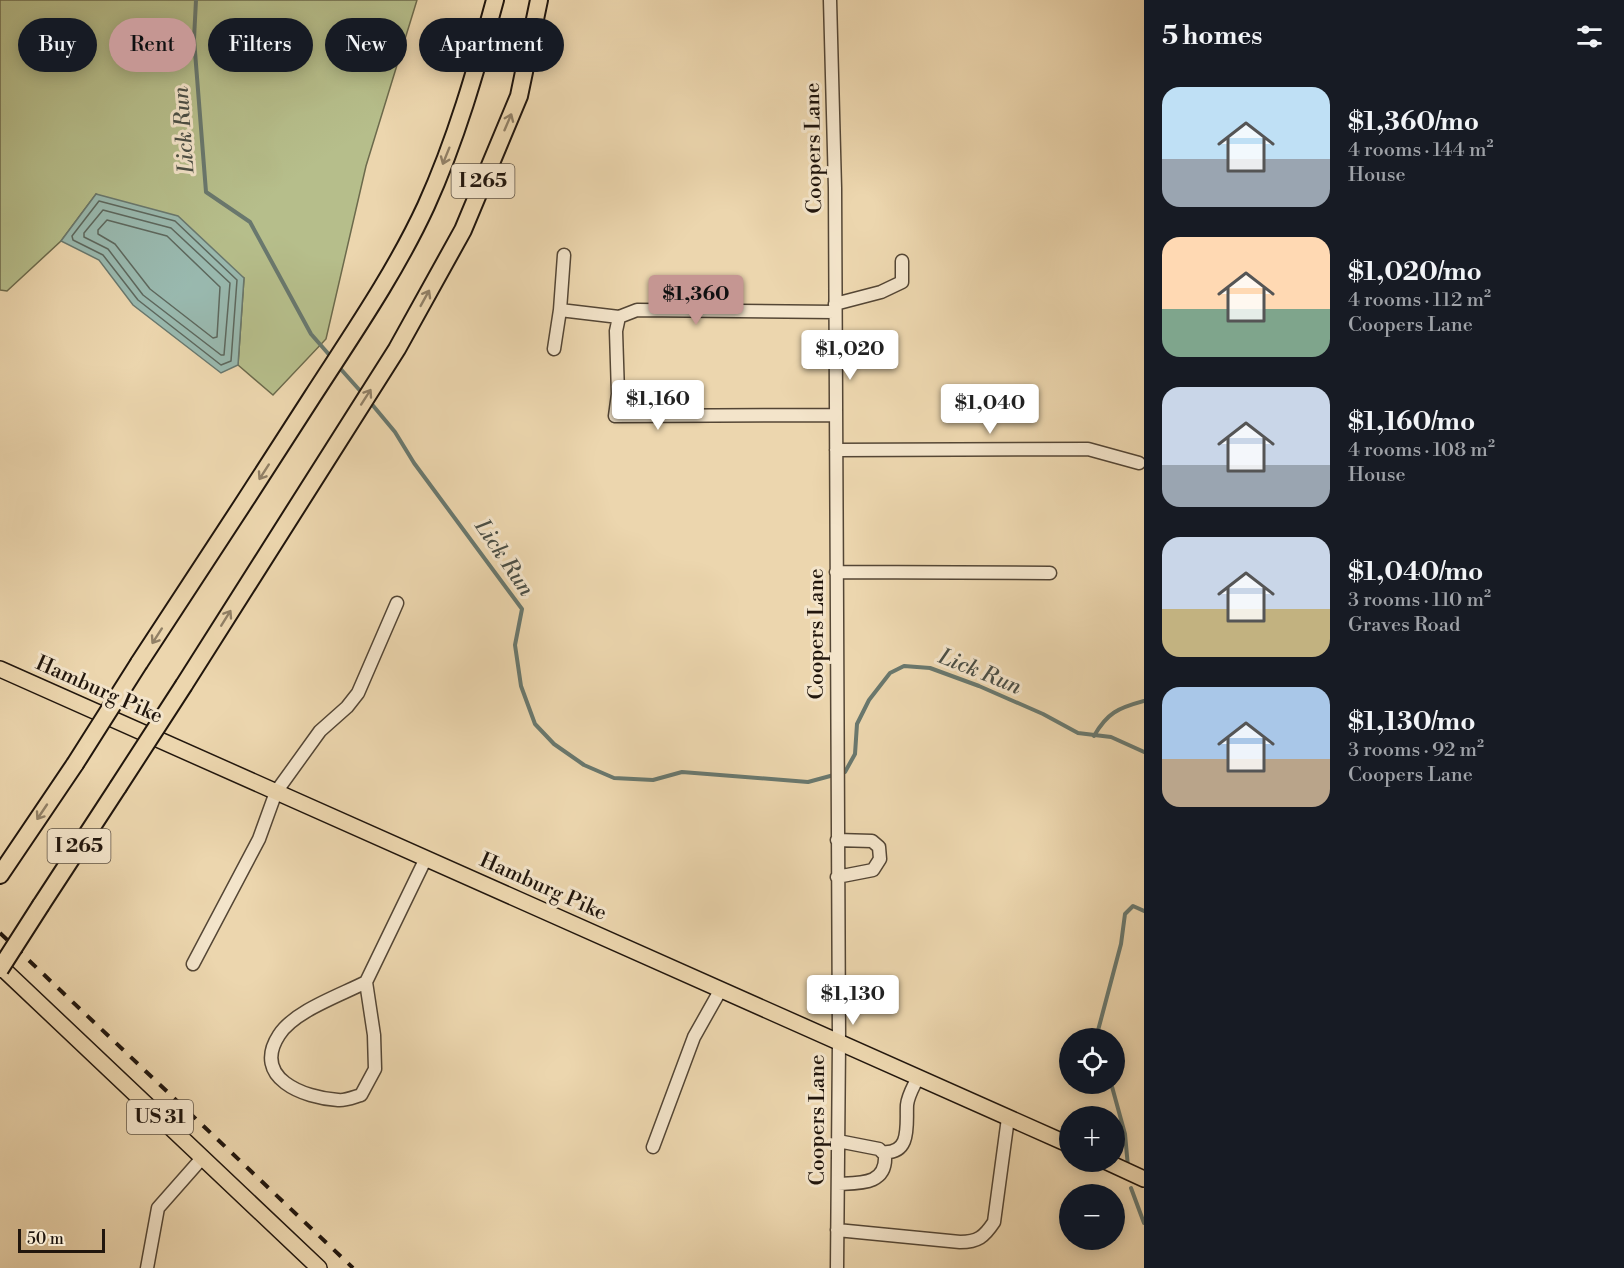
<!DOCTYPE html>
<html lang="en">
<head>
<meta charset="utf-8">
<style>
  body { margin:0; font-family:"Libre Bodoni",serif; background:#20242c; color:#f1f3f6; height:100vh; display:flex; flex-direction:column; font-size:22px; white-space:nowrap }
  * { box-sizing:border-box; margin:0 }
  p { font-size:20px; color:#9ea1a6 }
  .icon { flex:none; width:33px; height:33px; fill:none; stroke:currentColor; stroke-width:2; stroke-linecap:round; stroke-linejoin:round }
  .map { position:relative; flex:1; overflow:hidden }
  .panel { display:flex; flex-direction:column; background:#171b24; width:480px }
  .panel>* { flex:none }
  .guide { position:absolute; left:18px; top:18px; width:570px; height:54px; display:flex; gap:12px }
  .fabs { position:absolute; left:1059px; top:1028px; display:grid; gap:12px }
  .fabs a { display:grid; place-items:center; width:66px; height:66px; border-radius:50%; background:#171b24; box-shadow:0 3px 15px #0003; font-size:30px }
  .scale { position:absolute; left:18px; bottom:15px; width:87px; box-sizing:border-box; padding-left:6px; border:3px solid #21160d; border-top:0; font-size:16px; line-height:21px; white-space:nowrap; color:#21160d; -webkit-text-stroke:4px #f3e4ca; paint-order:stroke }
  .price { position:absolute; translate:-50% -51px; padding:0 14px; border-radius:6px; background:#fff; color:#222; font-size:20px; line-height:39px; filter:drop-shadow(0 2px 3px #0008) }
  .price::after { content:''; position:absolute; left:50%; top:36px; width:18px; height:14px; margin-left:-9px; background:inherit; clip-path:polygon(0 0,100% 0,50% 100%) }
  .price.on { background:#c59692; color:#111 }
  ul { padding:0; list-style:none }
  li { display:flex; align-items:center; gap:18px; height:150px; padding:0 18px }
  li span { display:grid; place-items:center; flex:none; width:168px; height:120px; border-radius:18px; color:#555 }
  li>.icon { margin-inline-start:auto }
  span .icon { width:72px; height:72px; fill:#fffc; stroke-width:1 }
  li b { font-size:26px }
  h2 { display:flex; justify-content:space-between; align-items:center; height:72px; padding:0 18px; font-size:26px }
  .tag { padding:0 21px; border-radius:27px; background:#171b24; box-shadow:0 3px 15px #0003; font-size:21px; line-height:54px }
  .tag.on { background:#c59692; color:#111 }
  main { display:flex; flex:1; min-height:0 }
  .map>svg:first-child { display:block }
  .green { fill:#b6be8b; stroke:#6c6a4c; stroke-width:1.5 }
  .water { fill:#99b9af; stroke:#69786e; stroke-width:1.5 }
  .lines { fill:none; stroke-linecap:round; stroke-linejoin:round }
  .shore { stroke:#5d685e; stroke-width:1.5 }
  .stream { stroke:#69786e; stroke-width:4 }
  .minor-casing { stroke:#544635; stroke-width:15 }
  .major-casing { stroke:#21160d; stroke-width:18 }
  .highway-casing { stroke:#21160d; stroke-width:20 }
  .minor { stroke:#f3e4ca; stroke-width:12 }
  .major { stroke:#ecd6ae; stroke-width:15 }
  .highway { stroke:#ecd6ae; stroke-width:16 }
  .rail { stroke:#21160d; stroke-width:4; stroke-dasharray:10 10; stroke-linecap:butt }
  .highway-bridge-casing { stroke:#21160d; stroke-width:20; stroke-linecap:butt }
  .highway-bridge { stroke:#ecd6ae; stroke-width:16 }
  .oneway { stroke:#918066 }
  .labels { text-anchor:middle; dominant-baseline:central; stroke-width:6; stroke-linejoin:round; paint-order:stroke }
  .shield { fill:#f3e4ca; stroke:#605446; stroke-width:1.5 }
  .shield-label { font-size:20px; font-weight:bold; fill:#21160d }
  .street-label { font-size:21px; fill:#21160d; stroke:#f3e4ca }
  .water-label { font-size:22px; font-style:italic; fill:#4b4f46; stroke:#f3e4ca }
</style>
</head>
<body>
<main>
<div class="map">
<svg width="1144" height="1268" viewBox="0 0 1144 1268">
  <rect width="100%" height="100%" fill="#ecd6ae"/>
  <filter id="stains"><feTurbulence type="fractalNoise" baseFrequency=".00333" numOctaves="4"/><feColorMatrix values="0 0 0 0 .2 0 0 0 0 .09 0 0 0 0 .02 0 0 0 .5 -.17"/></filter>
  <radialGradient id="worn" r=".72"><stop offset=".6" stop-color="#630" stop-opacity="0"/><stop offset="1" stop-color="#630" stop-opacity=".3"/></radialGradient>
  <path class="green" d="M0,0H417L366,166L326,339L273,395L238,365L244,278L96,194L61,241L7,291L0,290Z"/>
  <path class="water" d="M96,194L178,216L244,278L238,365L221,373L133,305L99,260L61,241Z"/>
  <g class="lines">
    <path class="shore" d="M99,201L175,221L237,280L231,361L221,365L138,300L103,255L73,240L72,236Z
      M103,210L171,228L230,283L224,355H221L143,295L108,249L84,237V233Z
      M107,220L167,236L220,287L217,337L213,338L150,289L115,244L98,234V230Z"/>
    <path class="stream" d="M196,0L194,39L206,192L250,222L311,334L332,358
      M338,366L363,394
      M370,402L395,432L414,463L522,609L515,645L521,686L535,724L554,744L584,765L614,778L653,780L682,772L808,782L845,772L855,754L857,724L869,700L890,673L904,666L930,668L979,686L1043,714L1078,733L1111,737L1144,752
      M1094,736C1107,713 1118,708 1144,701
      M1096,1038L1121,944L1125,914L1133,906L1144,911
      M1111,1083L1125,1134L1128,1167
      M1131,1188L1144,1223"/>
    <defs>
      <path id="minor" d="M830,0L835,188L839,1042L837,1268
        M835,304L881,292L902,282V261
        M560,310L619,317L637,310L835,312
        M619,317L616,331L618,394L615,416L835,415
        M554,349L560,310L564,255
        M836,450L1088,449L1139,463
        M836,572L1050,573
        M837,840L872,841L879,847L880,859L873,870L837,877
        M193,964L259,839L276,792L320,731L347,707L358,693L397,603
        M366,982C341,995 294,1011 279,1035C251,1078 304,1098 338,1100C345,1101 354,1097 361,1095L375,1069L374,1035L366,982L426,858
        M653,1147L694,1037L721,989
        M882,1152C912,1155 906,1124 907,1105C908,1095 914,1086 918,1077
        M838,1184C860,1183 887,1185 885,1155L879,1149L838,1141
        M837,1230L960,1242C978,1242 984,1237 994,1222L1008,1118
        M147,1268L158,1208L203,1157"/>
      <path id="major" d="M0,669L1070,1145
        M0,966L319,1268
        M1105,1161L1144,1179"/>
      <path id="highway" d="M139,663C197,575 255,486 312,397C352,335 395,273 426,206C456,140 476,70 495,0
        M184,685L397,349L463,230L519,96L539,0
        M0,875L75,764
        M41,905L118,787"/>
    </defs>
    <use href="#minor" class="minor-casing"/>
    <use href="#major" class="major-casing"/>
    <use href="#highway" class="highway-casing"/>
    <use href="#minor" class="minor"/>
    <use href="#major" class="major"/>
    <use href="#highway" class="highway"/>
    <path class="rail" d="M0,933L353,1268"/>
    <defs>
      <path id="highway-bridge" d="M75,764L139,663
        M118,787L184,685
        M0,969L41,905"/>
    </defs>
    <use href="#highway-bridge" class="highway-bridge-casing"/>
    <use href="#highway-bridge" class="highway-bridge"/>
  </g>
  <defs><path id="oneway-shaft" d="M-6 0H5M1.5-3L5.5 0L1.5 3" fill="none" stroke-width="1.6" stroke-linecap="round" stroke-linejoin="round" transform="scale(1.5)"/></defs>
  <g class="oneway">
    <use href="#oneway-shaft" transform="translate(508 122) rotate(-67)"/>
    <use href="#oneway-shaft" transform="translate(446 156) rotate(112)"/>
    <use href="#oneway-shaft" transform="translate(425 298) rotate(-61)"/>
    <use href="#oneway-shaft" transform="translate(366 397) rotate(-57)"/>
    <use href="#oneway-shaft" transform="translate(264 472) rotate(123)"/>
    <use href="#oneway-shaft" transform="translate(226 618) rotate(-58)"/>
    <use href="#oneway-shaft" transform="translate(157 636) rotate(123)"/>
    <use href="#oneway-shaft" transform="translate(42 812) rotate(124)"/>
  </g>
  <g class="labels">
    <g class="shield">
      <rect x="451.5" y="164" width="63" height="34" rx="4.5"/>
      <rect x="47.5" y="829" width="63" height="34" rx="4.5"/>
      <rect x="127" y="1100" width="66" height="34" rx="4.5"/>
    </g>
    <g class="shield-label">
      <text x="483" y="181">I 265</text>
      <text x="79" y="846">I 265</text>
      <text x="160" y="1117">US 31</text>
    </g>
    <g class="street-label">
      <text transform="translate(814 148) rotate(-91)">Coopers Lane</text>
      <text transform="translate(817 634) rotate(-90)">Coopers Lane</text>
      <text transform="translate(99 690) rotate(24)">Hamburg Pike</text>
      <text transform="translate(543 887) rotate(24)">Hamburg Pike</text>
      <text transform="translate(818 1120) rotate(-90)">Coopers Lane</text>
    </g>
    <g class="water-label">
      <text transform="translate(184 130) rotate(-94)">Lick Run</text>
      <text transform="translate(504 558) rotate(56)">Lick Run</text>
      <text transform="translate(980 672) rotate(22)">Lick Run</text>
    </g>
  </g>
  <rect width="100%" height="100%" filter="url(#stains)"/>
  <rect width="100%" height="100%" fill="url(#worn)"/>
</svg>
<div class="fabs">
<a><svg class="icon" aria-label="locate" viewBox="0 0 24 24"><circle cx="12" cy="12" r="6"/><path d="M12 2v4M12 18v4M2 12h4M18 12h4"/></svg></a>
<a>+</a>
<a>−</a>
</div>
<div class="scale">50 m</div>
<b class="price on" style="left:696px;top:326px">$1,360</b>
<b class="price" style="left:850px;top:381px">$1,020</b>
<b class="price" style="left:658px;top:431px">$1,160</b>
<b class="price" style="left:990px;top:435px">$1,040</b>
<b class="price" style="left:853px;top:1026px">$1,130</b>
<div class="guide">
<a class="tag">Buy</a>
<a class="tag on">Rent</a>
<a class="tag">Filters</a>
<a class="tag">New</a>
<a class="tag">Apartment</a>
</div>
</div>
<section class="panel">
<h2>5 homes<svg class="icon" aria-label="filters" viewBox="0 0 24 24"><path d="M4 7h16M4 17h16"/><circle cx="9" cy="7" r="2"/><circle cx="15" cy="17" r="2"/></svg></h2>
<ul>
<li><span style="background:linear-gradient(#bfe0f5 60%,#9aa5b1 0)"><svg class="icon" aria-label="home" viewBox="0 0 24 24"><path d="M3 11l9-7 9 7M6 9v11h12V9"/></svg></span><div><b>$1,360/mo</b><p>4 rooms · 144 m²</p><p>House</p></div></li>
<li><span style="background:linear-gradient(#ffd9b3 60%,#7fa58c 0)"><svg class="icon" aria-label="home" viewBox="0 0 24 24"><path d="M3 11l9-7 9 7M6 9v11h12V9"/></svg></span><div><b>$1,020/mo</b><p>4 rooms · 112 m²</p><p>Coopers Lane</p></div></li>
<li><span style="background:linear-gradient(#c9d6e8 65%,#9aa5b1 0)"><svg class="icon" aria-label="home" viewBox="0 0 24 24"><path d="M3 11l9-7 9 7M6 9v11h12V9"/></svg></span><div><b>$1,160/mo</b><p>4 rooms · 108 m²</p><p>House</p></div></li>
<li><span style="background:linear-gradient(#c9d6e8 60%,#c2b280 0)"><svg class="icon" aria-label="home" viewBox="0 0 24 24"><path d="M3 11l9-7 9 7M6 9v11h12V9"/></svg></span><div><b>$1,040/mo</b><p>3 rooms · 110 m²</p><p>Graves Road</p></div></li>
<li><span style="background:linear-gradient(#a9c7e8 60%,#b9a48a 0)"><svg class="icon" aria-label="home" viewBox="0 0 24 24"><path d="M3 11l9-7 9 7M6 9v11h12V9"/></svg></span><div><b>$1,130/mo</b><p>3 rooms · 92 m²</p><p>Coopers Lane</p></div></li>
</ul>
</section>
</main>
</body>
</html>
